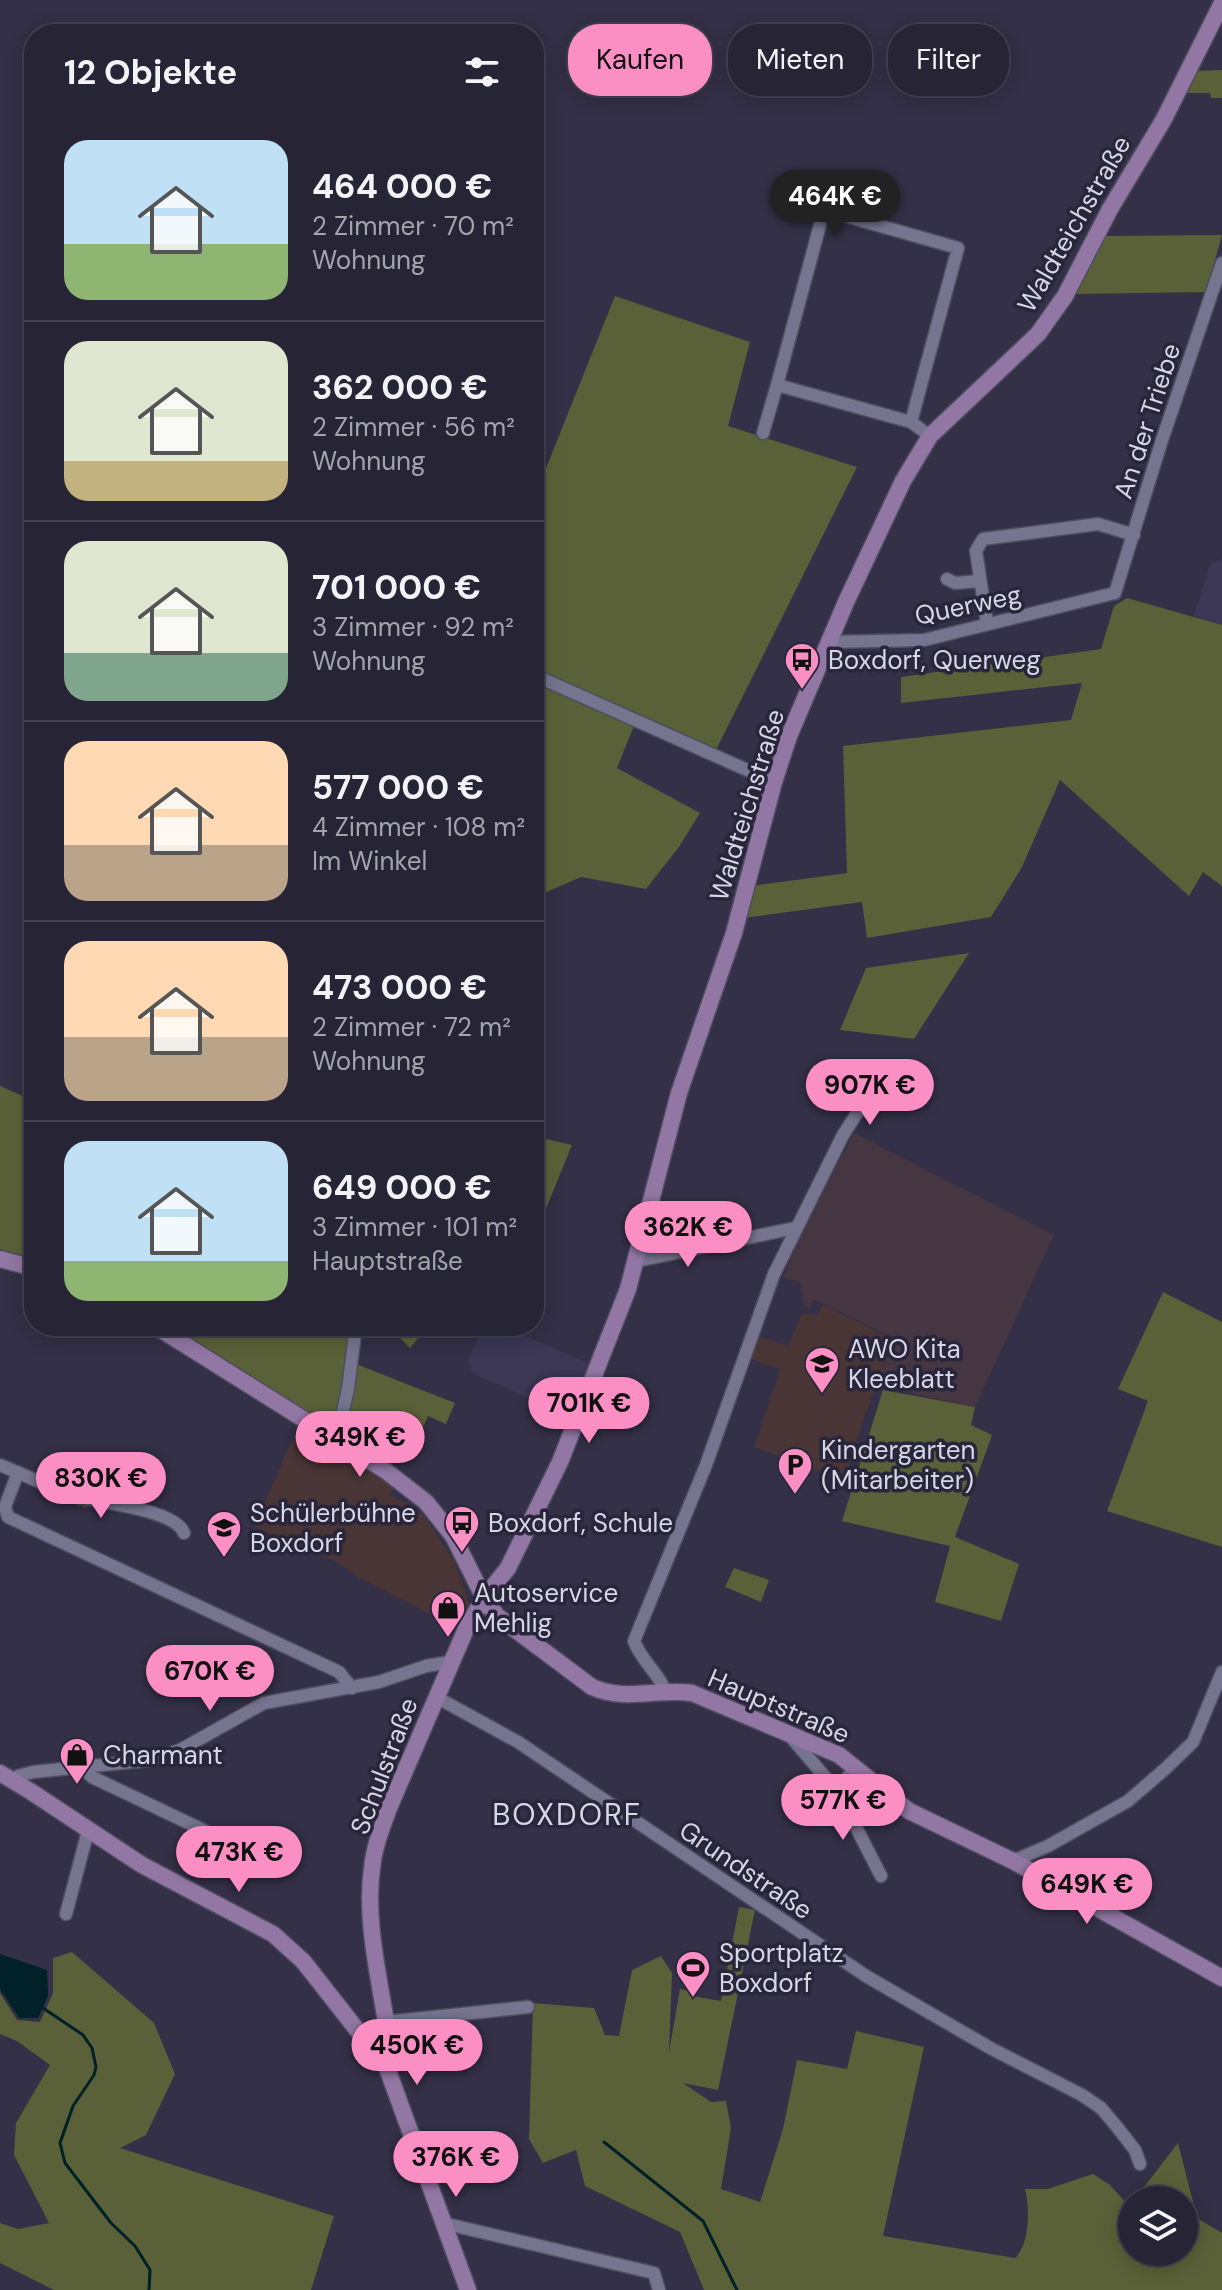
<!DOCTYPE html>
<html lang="de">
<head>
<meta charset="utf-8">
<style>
  body { margin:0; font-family:"DM Sans",sans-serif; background:#2e2c3d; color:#f1f3f6; height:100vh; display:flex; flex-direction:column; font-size:30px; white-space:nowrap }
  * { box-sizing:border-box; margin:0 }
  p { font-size:26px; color:#a4a4ad }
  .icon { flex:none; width:44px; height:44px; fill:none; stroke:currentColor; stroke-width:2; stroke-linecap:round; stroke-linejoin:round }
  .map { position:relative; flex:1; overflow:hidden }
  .panel { position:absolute; left:24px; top:24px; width:520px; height:1312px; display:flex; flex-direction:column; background:#262435; border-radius:32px; box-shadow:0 4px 20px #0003,0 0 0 2px #424150 }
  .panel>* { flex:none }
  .guide { position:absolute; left:568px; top:24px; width:534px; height:72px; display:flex; gap:16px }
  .buttons { position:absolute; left:1118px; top:2186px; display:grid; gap:16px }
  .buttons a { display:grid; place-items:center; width:80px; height:80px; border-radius:50%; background:#262435; box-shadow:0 4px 20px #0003,0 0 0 2px #424150; font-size:40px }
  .price { position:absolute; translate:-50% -68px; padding:0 18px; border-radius:28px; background:#fb8fc4; color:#111; font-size:26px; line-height:52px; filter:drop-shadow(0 2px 4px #0008) }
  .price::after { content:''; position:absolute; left:50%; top:48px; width:24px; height:18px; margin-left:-12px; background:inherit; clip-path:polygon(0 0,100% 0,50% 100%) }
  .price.on { background:#222; color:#fff }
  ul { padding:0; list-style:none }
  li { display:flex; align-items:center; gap:24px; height:200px; padding:0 40px }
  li+li { border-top:2px solid #424150 }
  li span { display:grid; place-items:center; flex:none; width:224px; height:160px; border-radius:24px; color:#555 }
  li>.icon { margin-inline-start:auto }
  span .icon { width:96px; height:96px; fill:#fffc; stroke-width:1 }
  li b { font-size:34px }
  h2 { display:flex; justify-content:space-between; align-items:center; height:96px; padding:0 40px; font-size:34px }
  .chip { padding:0 28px; border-radius:32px; background:#262435; box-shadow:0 4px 20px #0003,0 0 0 2px #424150; font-size:28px; line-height:72px }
  .chip.on { background:#fb8fc4; color:#111 }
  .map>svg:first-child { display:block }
  .built { fill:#3b3754 }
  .industrial { fill:#453642 }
  .education { fill:#4a3536 }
  .green { fill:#5a6037 }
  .water { fill:#002127 }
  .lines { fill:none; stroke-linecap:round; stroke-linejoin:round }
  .stream { stroke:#002127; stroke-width:3 }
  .street-casing { stroke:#4f4d60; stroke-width:15 }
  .secondary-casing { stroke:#4f4d60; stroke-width:19 }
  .street { stroke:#76748e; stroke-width:12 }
  .secondary { stroke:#9277a4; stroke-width:16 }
  .labels { text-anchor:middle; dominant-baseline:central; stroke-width:7; stroke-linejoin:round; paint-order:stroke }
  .street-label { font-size:26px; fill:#d6d6e4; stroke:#29263c }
  .poi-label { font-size:26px; fill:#d6d6e4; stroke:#29263c; text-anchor:start }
  .quarter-label { font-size:30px; letter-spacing:2px; fill:#d6d6e4; stroke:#29263c }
</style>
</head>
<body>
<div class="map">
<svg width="1222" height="2290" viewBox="0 0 1222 2290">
  <rect width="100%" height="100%" fill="#333047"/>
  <path class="built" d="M1222,559V625L1194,616L1210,564Z
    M483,1326H502L590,1364L570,1417L472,1373L468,1360Z"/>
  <path class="industrial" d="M854,1133L1054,1235L975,1407L876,1386L894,1338L817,1301L813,1300L811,1308L804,1307L800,1282L783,1278L800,1236Z"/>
  <path class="education" d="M823,1305L894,1339L862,1423L845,1480L754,1447L780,1369L748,1358L758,1336L788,1346L802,1313L818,1314Z
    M295,1433L341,1455L395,1486L390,1495L412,1506L424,1516L453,1559L467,1595L469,1606L457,1628L356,1576L335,1561L254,1527Z"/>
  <path class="green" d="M1222,70V98H1211L1210,93H1185L1195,71Z
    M1222,235L1206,292L1074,294L1104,236Z
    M615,296L750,342L728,426L857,467L715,752L634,726L617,768L700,813L679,847L646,889L581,877L542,894L534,890V498Z
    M1127,598L1222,625V886L1203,872L1189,896L1060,780L1022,867L991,917L867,938L862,902L744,918L751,886L847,873L843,746L1071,720L1082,683L901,703V677L1101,649L1114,606Z
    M969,953L914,1039L840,1030L866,968Z
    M0,1086L34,1101V1261L0,1249Z
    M534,1136L572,1145L545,1211L534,1206Z
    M1163,1292L1222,1322V1547L1107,1511L1148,1401L1118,1389Z
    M165,1326H364L356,1364L455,1403L446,1424L428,1416L408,1460L386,1450L380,1461Z
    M388,1326H428L410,1348Z
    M883,1390L975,1407L971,1425L992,1435L955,1537L1019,1564L1001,1621L935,1602L950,1546L842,1521Z
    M63,1473L95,1485L86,1508L53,1496Z
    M734,1568L769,1580L761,1602L725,1587Z
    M739,1907L755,1910L718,2090L683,2083L711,2102L726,2101L731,2128L721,2189L760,2202L783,2129L797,2060L847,2069L856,2031L924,2047L883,2236L1015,2258C1030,2244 1030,2208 1025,2189H1048L1093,2174L1110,2185L1129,2206L1132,2203V2252H1184V2200H1134L1178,2143L1197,2218L1222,2233V2290H704L680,2232L585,2186L576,2150L543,2163L529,2139L533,2003L594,2008L605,2035L619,2036L632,1970L661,1956L672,1973L669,2052L680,1989L693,1992L692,1996L721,2001Z
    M72,1952L154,2023L175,2074L146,2135L120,2148L334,2216L311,2290H54L0,2263V2223L18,2229L49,2223L14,2155L16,2123L50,2065L17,2041L0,2034V1993L17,2020L40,2022L53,1993V1958Z"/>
  <path class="water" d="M0,1954L47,1970L48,1996L38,2018H19L0,1989Z"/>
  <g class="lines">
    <path class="stream" d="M43,2008L83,2035L92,2048L96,2067L94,2075L73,2106L60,2143L65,2163L111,2223L135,2246L150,2270L149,2290
      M604,2142L703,2221L737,2290"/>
    <defs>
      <path id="street" d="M911,422L958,248L824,210L777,385L911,422L930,436
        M763,433L777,385
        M947,579L955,583L980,581
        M987,624L976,551L983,539L1098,524L1134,535
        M828,642L924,640L1115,593L1161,443L1222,263
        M534,675L774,782
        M637,1261L795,1228
        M336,1442L348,1389L356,1326
        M0,1465C25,1475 49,1487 75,1496C98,1503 175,1509 184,1533
        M18,1472L5,1507L8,1517L339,1672L352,1688
        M665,1692C661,1675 641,1661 634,1641L706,1465L774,1274L843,1135L866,1099
        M436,1697L518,1742L866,1976L992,2049L1082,2095L1101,2108L1117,2127L1135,2150L1140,2164
        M790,1736L838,1792L855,1766
        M83,1768L92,1777L245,1850
        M14,1781L18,1776L33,1772L151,1760L180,1750L264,1703L379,1682L426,1666L450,1662
        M838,1792L881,1876
        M1013,1861L1048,1846L1128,1801L1165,1769L1193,1742L1222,1672
        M66,1914L88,1831
        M386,2022L528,2007
        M443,2223L654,2273L659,2290"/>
      <path id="secondary" d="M0,1259L34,1268
        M155,1326L386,1471L426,1502L453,1536L484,1598L497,1616L592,1687C625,1702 658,1688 692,1693L839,1755L909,1811L1013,1861L1222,1978
        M0,1773L30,1791L142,1865L273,1934L303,1961L387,2068L468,2290
        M379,2056L385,2043L386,2022C378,1972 365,1918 372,1868C374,1847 382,1827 389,1808L466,1629L484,1598L508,1568L560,1462L628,1289L679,1093L734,933L774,782L789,736L846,602L903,481L930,436L1038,334L1065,296L1110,209L1164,119L1222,3"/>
    </defs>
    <use href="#street" class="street-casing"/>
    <use href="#secondary" class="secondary-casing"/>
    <use href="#street" class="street"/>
    <use href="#secondary" class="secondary"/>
  </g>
  <defs>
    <symbol id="bus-pin" viewBox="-11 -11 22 30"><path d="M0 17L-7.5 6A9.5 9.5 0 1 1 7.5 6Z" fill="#fb8fc4" stroke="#29263c"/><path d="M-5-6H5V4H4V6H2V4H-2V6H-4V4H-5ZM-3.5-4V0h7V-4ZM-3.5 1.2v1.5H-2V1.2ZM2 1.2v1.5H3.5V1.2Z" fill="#111"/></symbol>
    <symbol id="school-pin" viewBox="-11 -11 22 30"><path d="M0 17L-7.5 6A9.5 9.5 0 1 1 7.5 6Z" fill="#fb8fc4" stroke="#29263c"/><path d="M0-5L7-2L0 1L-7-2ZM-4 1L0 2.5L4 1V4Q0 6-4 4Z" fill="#111"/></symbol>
    <symbol id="parking-pin" viewBox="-11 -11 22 30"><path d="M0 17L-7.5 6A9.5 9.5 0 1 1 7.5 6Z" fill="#fb8fc4" stroke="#29263c"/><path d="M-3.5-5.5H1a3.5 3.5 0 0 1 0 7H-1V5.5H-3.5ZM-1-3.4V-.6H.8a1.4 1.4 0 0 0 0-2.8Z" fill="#111"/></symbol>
    <symbol id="shop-pin" viewBox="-11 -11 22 30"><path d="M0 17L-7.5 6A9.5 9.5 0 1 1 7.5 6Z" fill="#fb8fc4" stroke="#29263c"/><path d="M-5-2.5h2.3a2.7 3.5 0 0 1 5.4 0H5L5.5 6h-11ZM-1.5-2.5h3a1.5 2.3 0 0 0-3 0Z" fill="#111"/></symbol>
    <symbol id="stadium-pin" viewBox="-11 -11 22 30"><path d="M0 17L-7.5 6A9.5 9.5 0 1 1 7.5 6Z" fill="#fb8fc4" stroke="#29263c"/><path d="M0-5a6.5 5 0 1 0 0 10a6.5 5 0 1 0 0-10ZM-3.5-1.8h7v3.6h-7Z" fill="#111"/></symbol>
  </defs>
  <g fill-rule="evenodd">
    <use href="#bus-pin" x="782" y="640" width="40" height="54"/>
    <use href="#school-pin" x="802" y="1344" width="40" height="54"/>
    <use href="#parking-pin" x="775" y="1445" width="40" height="54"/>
    <use href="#bus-pin" x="442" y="1503" width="40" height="54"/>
    <use href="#school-pin" x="204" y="1508" width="40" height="54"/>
    <use href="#shop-pin" x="428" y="1588" width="40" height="54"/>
    <use href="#shop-pin" x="57" y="1735" width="40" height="54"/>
    <use href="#stadium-pin" x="673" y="1948" width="40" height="54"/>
  </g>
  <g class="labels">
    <g class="street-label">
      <text transform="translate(1074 224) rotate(-60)">Waldteichstraße</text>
      <text transform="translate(1147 421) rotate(-72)">An der Triebe</text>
      <text transform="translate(968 605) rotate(-12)">Querweg</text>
      <text transform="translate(747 805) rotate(-73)">Waldteichstraße</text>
      <text transform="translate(779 1706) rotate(23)">Hauptstraße</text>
      <text transform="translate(384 1766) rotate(-69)">Schulstraße</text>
      <text transform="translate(746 1870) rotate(34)">Grundstraße</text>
    </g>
    <g class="poi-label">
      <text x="828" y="660">Boxdorf, Querweg</text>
      <text x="848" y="1349">AWO Kita<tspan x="848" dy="30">Kleeblatt</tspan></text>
      <text x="821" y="1450">Kindergarten<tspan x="821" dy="30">(Mitarbeiter)</tspan></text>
      <text x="250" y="1513">Schülerbühne<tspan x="250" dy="30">Boxdorf</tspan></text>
      <text x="488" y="1523">Boxdorf, Schule</text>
      <text x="474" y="1593">Autoservice<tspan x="474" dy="30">Mehlig</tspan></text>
      <text x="103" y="1755">Charmant</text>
      <text x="719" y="1953">Sportplatz<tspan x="719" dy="30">Boxdorf</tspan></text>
    </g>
    <g class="quarter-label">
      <text x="567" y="1814">BOXDORF</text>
    </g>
  </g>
</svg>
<div class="buttons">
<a><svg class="icon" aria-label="layers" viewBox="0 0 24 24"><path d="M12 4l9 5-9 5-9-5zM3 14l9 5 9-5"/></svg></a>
</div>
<b class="price on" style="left:835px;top:238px">464K €</b>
<b class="price" style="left:870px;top:1127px">907K €</b>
<b class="price" style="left:688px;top:1269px">362K €</b>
<b class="price" style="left:589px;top:1445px">701K €</b>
<b class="price" style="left:360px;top:1479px">349K €</b>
<b class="price" style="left:101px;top:1520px">830K €</b>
<b class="price" style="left:210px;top:1713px">670K €</b>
<b class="price" style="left:843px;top:1842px">577K €</b>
<b class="price" style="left:239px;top:1894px">473K €</b>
<b class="price" style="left:1087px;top:1926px">649K €</b>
<b class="price" style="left:417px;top:2087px">450K €</b>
<b class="price" style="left:456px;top:2199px">376K €</b>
<div class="guide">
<a class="chip on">Kaufen</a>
<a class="chip">Mieten</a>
<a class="chip">Filter</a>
</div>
<section class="panel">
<h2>12 Objekte<svg class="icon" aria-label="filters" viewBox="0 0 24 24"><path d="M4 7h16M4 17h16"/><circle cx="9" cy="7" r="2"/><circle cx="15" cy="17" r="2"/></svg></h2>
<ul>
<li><span style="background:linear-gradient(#bfe0f5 65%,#8fb573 0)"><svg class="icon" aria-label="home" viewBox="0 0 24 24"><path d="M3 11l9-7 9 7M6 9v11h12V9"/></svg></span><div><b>464 000 €</b><p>2 Zimmer · 70 m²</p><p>Wohnung</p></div></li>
<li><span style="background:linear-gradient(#dfe7d0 75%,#c2b280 0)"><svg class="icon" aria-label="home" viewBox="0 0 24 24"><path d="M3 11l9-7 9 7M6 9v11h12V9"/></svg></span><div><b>362 000 €</b><p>2 Zimmer · 56 m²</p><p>Wohnung</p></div></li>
<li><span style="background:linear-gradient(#dfe7d0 70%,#7fa58c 0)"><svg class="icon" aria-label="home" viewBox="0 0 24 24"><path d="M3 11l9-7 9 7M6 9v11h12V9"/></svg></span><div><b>701 000 €</b><p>3 Zimmer · 92 m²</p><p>Wohnung</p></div></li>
<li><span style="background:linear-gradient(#ffd9b3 65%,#b9a48a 0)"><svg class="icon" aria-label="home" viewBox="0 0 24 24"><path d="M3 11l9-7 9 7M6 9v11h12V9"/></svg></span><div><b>577 000 €</b><p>4 Zimmer · 108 m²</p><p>Im Winkel</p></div></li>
<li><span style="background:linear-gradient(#ffd9b3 60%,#b9a48a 0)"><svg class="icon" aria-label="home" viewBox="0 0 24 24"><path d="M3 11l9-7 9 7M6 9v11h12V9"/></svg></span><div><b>473 000 €</b><p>2 Zimmer · 72 m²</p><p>Wohnung</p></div></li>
<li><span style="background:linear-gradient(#bfe0f5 75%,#8fb573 0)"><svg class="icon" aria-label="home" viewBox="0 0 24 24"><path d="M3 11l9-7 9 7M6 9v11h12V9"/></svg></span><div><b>649 000 €</b><p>3 Zimmer · 101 m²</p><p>Hauptstraße</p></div></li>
</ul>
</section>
</div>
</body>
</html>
